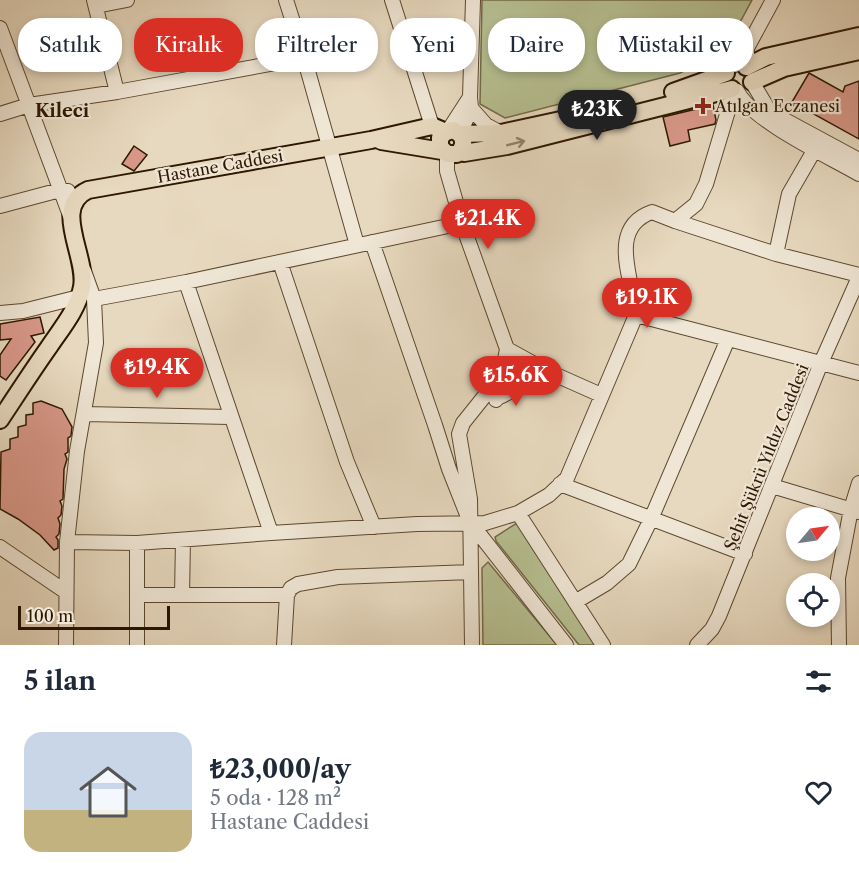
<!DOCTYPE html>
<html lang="tr">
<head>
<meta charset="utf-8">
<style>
  body { margin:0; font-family:"Libre Caslon Text",serif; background:#f2f2f3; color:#1f2937; height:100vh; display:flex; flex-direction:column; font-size:22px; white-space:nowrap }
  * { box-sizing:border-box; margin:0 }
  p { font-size:20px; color:#747a83 }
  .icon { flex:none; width:33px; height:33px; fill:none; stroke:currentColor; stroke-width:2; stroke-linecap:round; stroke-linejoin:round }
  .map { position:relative; height:645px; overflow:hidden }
  .details { display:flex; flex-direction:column; background:#fff; flex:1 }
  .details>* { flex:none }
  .top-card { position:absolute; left:18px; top:18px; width:824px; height:54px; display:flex; gap:12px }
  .needle { width:39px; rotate:61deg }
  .buttons { position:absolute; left:786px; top:507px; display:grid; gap:12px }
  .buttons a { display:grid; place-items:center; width:54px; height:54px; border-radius:50%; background:#fff; box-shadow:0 3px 9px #0003; font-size:30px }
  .scale { position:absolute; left:18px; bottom:15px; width:152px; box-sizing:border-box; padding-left:6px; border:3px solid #2d1700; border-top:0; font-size:16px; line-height:21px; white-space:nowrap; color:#2d1700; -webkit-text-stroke:4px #efe6d5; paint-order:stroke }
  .price { position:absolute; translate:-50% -51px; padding:0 14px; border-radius:21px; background:#d93025; color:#fff; font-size:20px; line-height:39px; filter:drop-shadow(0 2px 3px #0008) }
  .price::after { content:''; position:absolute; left:50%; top:36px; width:18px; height:14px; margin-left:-9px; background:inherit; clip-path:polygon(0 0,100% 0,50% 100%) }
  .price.current { background:#222; color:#fff }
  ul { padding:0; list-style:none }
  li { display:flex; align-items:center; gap:18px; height:150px; padding:0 24px }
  li span { display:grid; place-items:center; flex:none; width:168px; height:120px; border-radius:18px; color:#555 }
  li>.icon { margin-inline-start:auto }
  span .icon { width:72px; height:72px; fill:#fffc; stroke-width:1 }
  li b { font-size:26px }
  h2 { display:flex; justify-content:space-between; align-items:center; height:72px; padding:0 24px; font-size:26px }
  .chip { padding:0 21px; border-radius:24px; background:#fff; box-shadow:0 3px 9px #0003; font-size:21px; line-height:54px }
  .chip.current { background:#d93025; color:#fff }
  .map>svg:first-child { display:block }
  .green { fill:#b6bf91; stroke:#726b48; stroke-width:1.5 }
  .building { fill:#d99889; stroke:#2d1700; stroke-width:1.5 }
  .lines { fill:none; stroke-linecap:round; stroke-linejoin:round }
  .minor-casing { stroke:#5c4830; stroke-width:16 }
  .major-casing { stroke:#2d1700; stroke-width:20 }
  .minor { stroke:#efe6d5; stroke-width:14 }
  .major { stroke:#e7d9bf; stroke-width:16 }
  .oneway { stroke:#938269 }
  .poi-dot { fill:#8f2418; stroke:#efe6d5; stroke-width:2 }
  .labels { text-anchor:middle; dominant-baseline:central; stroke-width:4.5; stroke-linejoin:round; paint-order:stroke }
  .poi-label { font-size:16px; fill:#2d1700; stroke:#efe6d5; text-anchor:start }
  .street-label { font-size:16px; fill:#2d1700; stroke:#efe6d5 }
  .neighbourhood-label { font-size:18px; font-weight:bold; fill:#2d1700; stroke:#efe6d5 }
</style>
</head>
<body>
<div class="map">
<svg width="859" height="645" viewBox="0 0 859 645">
  <rect width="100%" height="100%" fill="#e7d9bf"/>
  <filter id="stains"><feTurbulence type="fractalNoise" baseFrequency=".00333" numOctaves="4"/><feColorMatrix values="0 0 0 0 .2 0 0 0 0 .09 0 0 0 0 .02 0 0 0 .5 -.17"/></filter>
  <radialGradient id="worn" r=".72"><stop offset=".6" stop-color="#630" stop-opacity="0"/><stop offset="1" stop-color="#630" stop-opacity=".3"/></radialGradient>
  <path class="green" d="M482,0H752L724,52L680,73L505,118L480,104Z
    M517,523L596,645H579L496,541L495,537Z
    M488,562L557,645H483L482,568Z"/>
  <path class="building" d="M809,73L843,92L845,86L859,81V139L792,102Z
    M713,105L716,120L715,124L688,130L690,141L670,146L663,117Z
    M134,146L147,155L134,171L122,164Z
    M40,317L44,333L31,336L35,342L6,380L0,376V355L11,339L0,340V324Z
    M41,401L62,409L72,427L71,436L68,438V452L65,454L67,459L64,469L63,499L60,501L62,506L61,515L58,518L60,524L59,534L56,537L58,540V548L54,550L40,535L18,519L0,509L1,452L10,449V439L18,437V427L26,425V415L33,414V403Z"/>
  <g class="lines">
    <defs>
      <path id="minor" d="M94,0L117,92
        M286,0L302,50L357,245
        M392,0L432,126
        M96,6L127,0
        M0,28L71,218
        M747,48L773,0
        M735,65L747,48V55
        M752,82L770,112L859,160
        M737,91C752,121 828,156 859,174
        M470,97L473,0
        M471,108L486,125L501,133
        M0,114L29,105L117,92L303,58
        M448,131L470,97L471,108L460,134
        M447,154V171L462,223L507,349L547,371L601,395
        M0,206L60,190L68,191
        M675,221L776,254L859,275
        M372,242L435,425L449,469L470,522L566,645
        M776,254L789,194L815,149
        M280,262L347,462L374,527
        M186,282L271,533
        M94,299L186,282L462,223
        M0,313L23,311L79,297
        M636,315L859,373
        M502,396L547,371
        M84,414L230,417
        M560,484L745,554
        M772,486L859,512
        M518,513L603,645
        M67,542L137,543L271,533L417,524L485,523L518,513L549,495L567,478L636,315C634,282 606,228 652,212L675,221L696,204L706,184L734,91
        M0,547L66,592
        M137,595H287
        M182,595L183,540
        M575,602L607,583L629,564L651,519L728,339
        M66,645L67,542L77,451L96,343L94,299L84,271
        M137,645V543
        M284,645L287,595L291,588L298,584L338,577L471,572
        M472,645L470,499L459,434L463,423L499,378L504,365L507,349C519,375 512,379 496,400
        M697,645L712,629L719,616L821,363L859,277
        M839,645L838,578L851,509L859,483"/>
      <path id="major" d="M746,67L766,57L859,36
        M752,82L784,68L859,51
        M673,92L726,73
        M460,134L501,133L593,113
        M381,141L442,151
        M459,152L464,153L507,146L732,89
        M0,420C16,396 32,371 49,347C61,329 78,309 82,287C88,257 51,207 88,190L371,140L432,126L446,132L453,130L460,134C465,141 464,148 457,154H447L440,147V137L446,132"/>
    </defs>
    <use href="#minor" class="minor-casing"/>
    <use href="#major" class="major-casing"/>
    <use href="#minor" class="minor"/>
    <use href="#major" class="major"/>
  </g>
  <defs><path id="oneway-shaft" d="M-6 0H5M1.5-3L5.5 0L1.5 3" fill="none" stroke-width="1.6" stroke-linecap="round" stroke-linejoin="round" transform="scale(1.5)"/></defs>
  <use class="oneway" href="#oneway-shaft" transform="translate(516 143) rotate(-14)"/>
  <path class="poi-dot" d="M700 97h6v6h6v6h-6v6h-6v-6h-6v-6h6z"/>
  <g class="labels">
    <g class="poi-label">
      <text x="715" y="106">Atılgan Eczanesi</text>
    </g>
    <g class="street-label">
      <text transform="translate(220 166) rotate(-10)">Hastane Caddesi</text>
      <text transform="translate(766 457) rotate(-68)">Şehit Şükrü Yıldız Caddesi</text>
    </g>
    <g class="neighbourhood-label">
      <text x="62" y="111">Kileci</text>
    </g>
  </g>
  <rect width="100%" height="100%" filter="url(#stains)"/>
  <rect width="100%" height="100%" fill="url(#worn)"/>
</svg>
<div class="buttons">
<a><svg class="needle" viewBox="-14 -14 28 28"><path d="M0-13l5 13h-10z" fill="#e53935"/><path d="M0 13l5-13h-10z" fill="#747a83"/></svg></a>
<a><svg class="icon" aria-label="locate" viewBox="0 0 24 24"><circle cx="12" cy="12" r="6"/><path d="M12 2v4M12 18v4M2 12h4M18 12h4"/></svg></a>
</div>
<div class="scale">100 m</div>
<b class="price current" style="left:597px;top:141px">₺23K</b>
<b class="price" style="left:488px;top:250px">₺21.4K</b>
<b class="price" style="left:647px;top:329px">₺19.1K</b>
<b class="price" style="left:157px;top:399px">₺19.4K</b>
<b class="price" style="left:516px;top:407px">₺15.6K</b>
<div class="top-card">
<a class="chip">Satılık</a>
<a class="chip current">Kiralık</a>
<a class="chip">Filtreler</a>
<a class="chip">Yeni</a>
<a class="chip">Daire</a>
<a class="chip">Müstakil ev</a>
</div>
</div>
<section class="details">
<h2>5 ilan<svg class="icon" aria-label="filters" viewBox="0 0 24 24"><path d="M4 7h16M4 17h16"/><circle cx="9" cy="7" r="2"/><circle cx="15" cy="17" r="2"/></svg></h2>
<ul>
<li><span style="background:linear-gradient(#c9d6e8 65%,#c2b280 0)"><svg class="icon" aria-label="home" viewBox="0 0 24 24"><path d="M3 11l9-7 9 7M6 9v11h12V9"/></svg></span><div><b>₺23,000/ay</b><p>5 oda · 128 m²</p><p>Hastane Caddesi</p></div><svg class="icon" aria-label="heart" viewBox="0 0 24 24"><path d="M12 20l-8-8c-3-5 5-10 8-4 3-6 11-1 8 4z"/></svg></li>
</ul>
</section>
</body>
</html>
